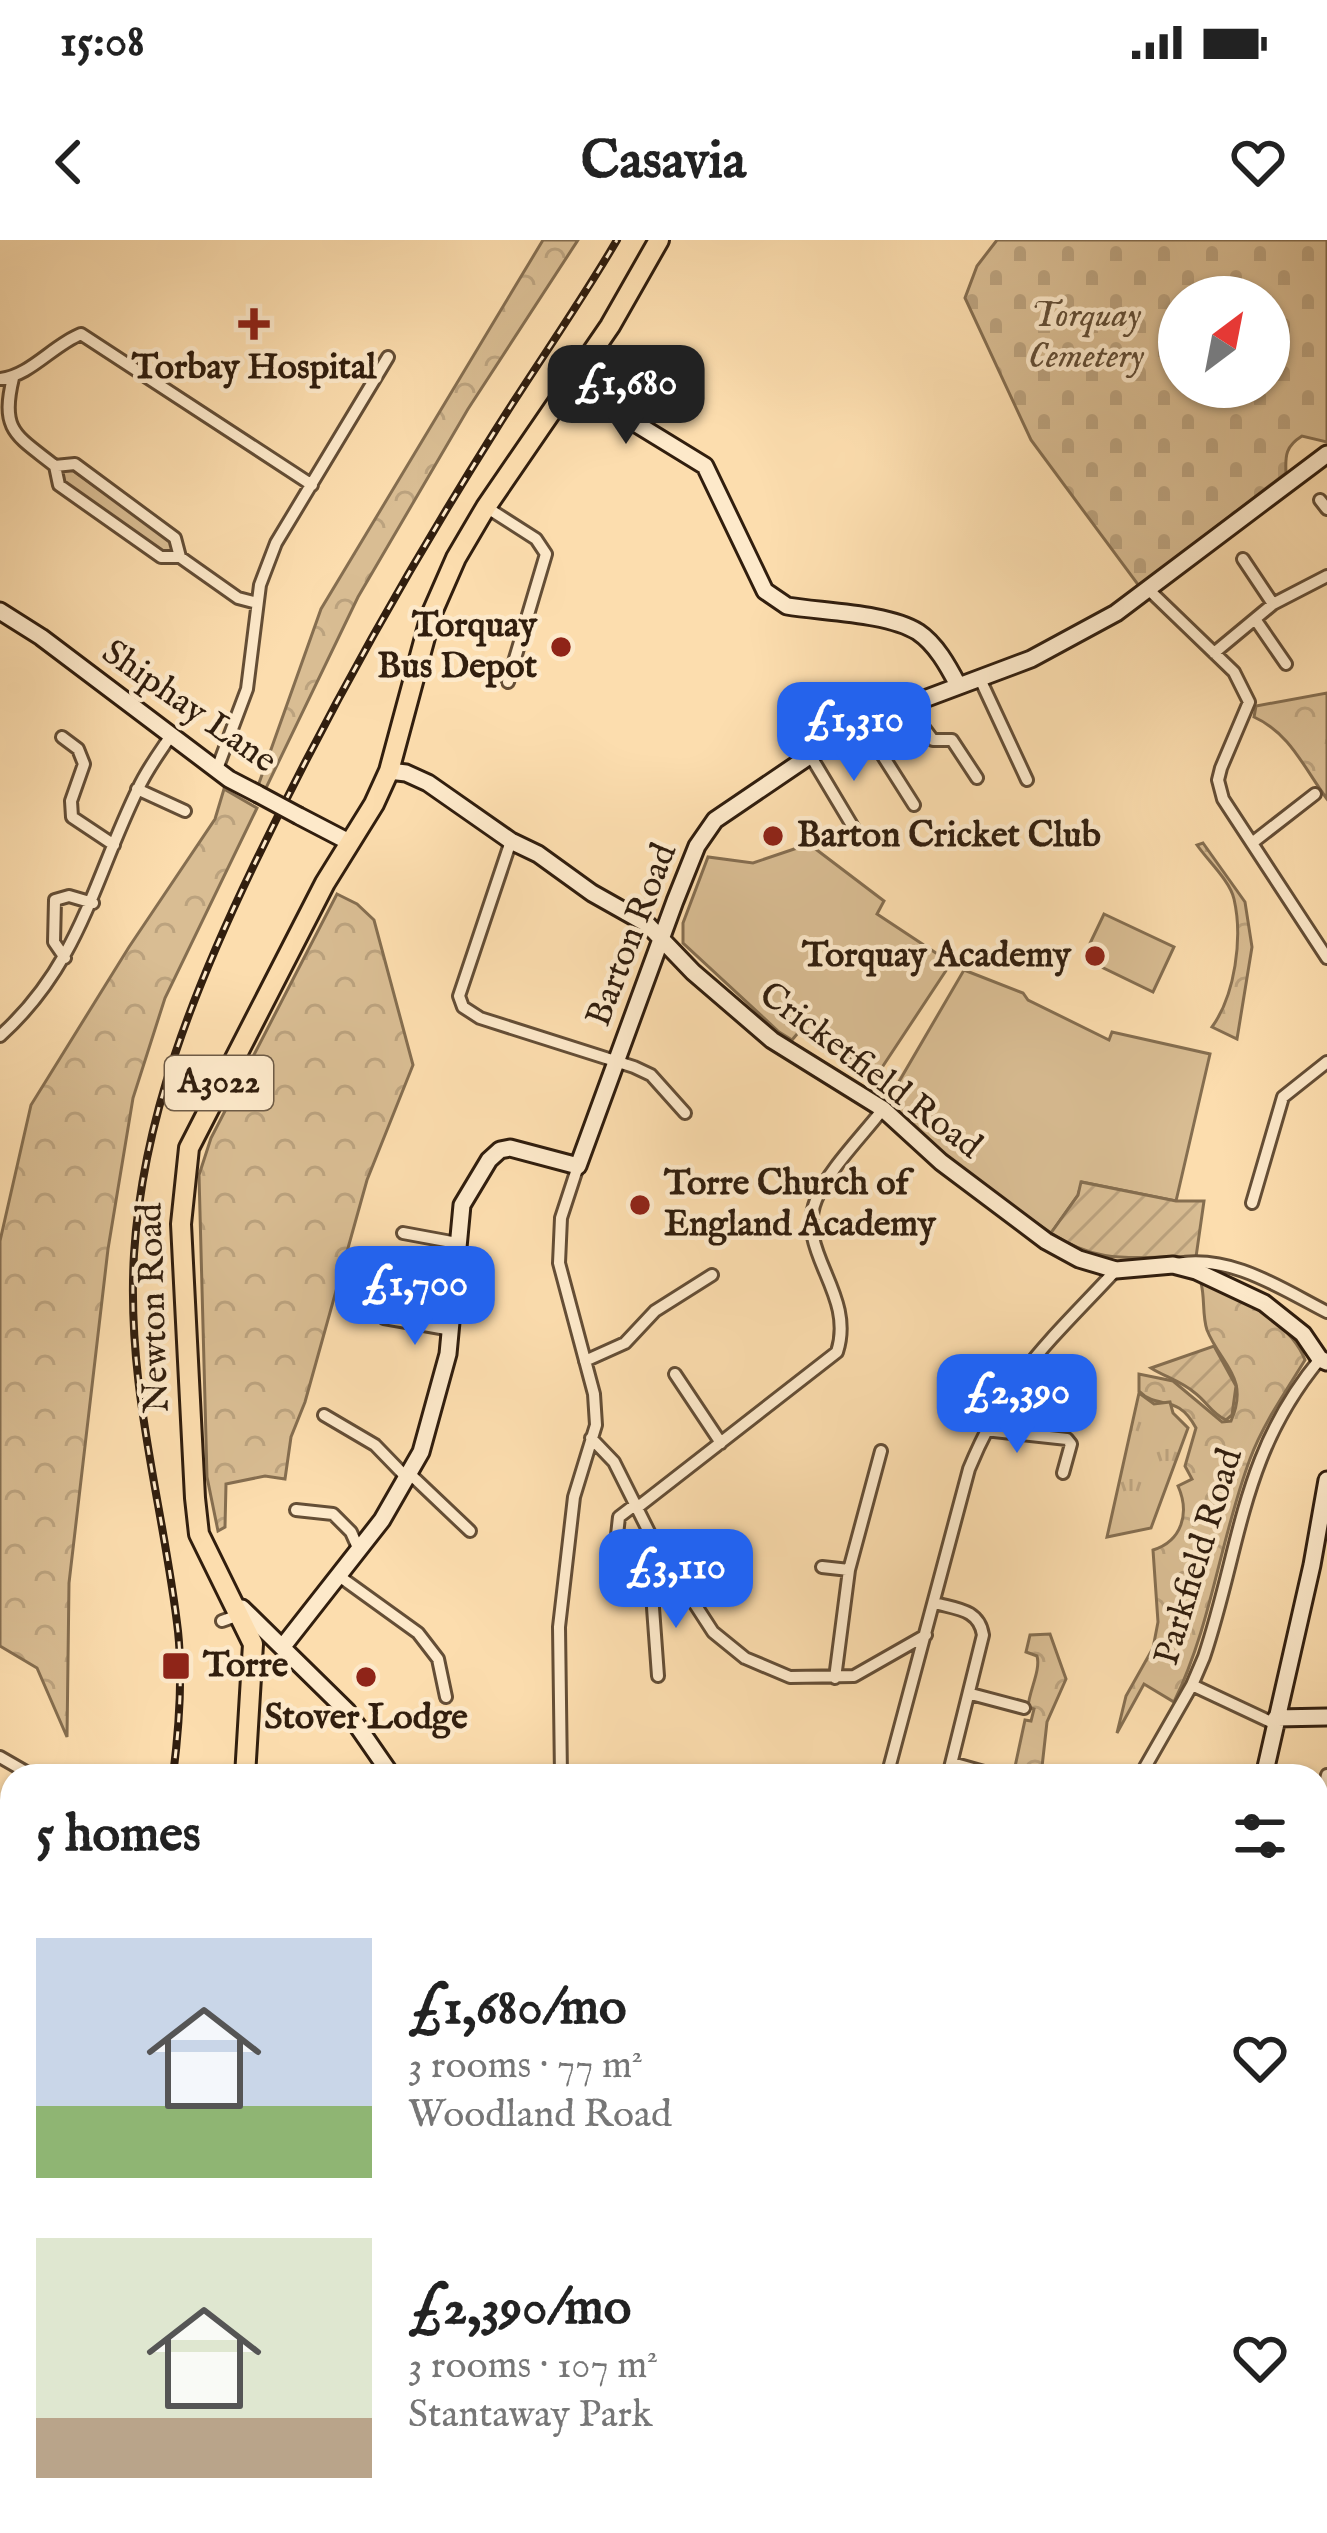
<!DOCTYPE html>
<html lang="en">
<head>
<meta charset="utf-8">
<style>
  body { margin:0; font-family:"IM FELL English",serif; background:#f6f6f6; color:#222; height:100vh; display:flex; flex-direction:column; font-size:45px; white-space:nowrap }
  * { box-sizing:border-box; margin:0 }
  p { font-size:39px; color:#767676 }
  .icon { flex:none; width:66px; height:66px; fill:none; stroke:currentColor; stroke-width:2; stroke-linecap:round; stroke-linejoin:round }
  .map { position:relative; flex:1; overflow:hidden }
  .drawer { position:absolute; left:0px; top:1524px; width:1329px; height:771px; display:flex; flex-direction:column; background:#fff; border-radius:36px 36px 0 0; box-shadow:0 3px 9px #0004 }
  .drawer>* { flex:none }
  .needle { width:78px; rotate:32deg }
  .buttons { position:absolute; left:1158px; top:36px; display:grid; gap:24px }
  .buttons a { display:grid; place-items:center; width:132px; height:132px; border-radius:50%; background:#fff; box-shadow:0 3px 9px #0004; font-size:60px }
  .price { position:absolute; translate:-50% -102px; padding:0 27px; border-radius:24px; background:#2563eb; color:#fff; font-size:39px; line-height:78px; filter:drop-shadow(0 3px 6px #0008) }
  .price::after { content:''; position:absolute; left:50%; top:72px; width:36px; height:27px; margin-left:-18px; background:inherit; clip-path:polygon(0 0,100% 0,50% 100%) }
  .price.current { background:#222; color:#fff }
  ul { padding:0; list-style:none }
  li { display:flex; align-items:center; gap:36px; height:300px; padding:0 36px }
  li span { display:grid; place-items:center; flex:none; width:336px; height:240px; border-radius:0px; color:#555 }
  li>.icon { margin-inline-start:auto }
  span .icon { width:144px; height:144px; fill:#fffc; stroke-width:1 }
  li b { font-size:51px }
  h2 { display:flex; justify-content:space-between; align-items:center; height:144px; padding:0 36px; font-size:51px }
  .status { display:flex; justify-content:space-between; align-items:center; height:84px; padding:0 60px; background:#fff; direction:ltr }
  .status svg { height:33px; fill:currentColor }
  header { display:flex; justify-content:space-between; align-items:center; height:156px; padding:0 36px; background:#fff; font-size:54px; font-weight:700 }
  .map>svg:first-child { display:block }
  .grass { fill:#d9bd93; stroke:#856e50; stroke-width:3 }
  .forest { fill:url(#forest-crowns); stroke:#856e50; stroke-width:3 }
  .cemetery { fill:url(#cemetery-stones); stroke:#856e50; stroke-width:3; fill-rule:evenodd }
  .park { fill:url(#park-tufts); stroke:#856e50; stroke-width:3 }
  .garden { fill:url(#garden-furrows); stroke:#856e50; stroke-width:3 }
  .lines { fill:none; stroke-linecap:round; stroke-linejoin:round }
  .street-casing { stroke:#644e36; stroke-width:16 }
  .secondary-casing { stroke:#311e0e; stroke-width:21 }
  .primary-casing { stroke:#311e0e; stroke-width:24 }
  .street { stroke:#fde9ca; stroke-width:10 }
  .secondary { stroke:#fde9ca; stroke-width:15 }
  .primary { stroke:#fcddae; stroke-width:18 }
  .rail-casing { stroke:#311e0e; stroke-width:8 }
  .rail { stroke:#fde9ca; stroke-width:3; stroke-dasharray:9; stroke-linecap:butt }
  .secondary-bridge-casing { stroke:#311e0e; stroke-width:21; stroke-linecap:butt }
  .secondary-bridge { stroke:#fde9ca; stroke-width:15 }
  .poi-dot { fill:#8f2418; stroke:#fde9ca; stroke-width:4.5 }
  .labels { text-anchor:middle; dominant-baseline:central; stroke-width:9; stroke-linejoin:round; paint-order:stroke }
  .shield { fill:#fde9ca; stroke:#6e5b46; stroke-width:3 }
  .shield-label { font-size:33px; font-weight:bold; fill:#311e0e }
  .park-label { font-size:36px; font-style:italic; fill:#634e36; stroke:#fde9ca }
  .poi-label { font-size:36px; font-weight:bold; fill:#311e0e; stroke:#fde9ca; text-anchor:start }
  .street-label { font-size:36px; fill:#311e0e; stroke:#fde9ca }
</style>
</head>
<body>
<div class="status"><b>15:08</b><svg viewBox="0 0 49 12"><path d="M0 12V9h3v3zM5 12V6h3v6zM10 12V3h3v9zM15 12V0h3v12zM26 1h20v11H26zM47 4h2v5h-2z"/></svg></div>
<header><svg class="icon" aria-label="back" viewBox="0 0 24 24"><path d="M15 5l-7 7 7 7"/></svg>Casavia<svg class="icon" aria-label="heart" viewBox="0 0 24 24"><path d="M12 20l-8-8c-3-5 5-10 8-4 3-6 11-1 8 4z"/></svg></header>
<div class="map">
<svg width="1327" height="2293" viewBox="0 0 1327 2293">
  <defs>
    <pattern id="forest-crowns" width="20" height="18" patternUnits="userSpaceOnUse" patternTransform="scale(3)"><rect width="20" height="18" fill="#d9bd93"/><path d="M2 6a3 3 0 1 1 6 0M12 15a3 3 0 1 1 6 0" fill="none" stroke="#bba27e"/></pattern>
    <pattern id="cemetery-stones" width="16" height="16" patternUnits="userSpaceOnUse" patternTransform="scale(3)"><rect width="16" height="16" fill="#d9bd93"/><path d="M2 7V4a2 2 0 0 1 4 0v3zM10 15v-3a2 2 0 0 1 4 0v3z" fill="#bba27e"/></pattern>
    <pattern id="park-tufts" width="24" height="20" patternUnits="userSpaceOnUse" patternTransform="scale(3)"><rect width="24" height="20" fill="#d9bd93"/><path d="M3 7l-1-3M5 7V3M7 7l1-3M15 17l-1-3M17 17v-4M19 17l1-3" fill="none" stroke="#bba27e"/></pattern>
    <pattern id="garden-furrows" width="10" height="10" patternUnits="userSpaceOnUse" patternTransform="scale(3)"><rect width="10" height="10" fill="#d9bd93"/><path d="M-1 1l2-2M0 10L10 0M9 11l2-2" fill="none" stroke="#bba27e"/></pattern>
  </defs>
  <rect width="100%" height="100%" fill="#fcddae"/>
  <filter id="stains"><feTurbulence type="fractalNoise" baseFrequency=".00167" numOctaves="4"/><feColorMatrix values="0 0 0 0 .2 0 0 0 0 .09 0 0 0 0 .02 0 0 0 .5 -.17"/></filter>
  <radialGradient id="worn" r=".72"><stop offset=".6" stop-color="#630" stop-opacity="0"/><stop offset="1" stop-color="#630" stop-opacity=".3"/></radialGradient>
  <path class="grass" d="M68,227L171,301L174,306L169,315L162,317L62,245L57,232Z
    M809,604L884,661L877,674L951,723L877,835L803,787L792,800L779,792L683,703V683L708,617L753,623Z
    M1104,674L1174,707L1153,752L1083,718Z
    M964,730L1023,753L1028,760L1109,800L1112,792L1210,814L1176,961L1082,942L1078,955L1051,993L956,928L883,869Z"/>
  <path class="forest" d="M543,0H578L468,169L358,357L266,548L258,546L321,369Z
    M1327,453V559C1304,528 1290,493 1254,477L1256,466Z
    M224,549L257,568L165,758L133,858L108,1009L69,1343L67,1497L37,1428L0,1406V1001L31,865L129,707L215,579Z
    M1203,603L1245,662L1252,707L1237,799L1212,787C1235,755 1243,698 1234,659C1230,641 1208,621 1197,605Z
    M337,654L357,664L374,680L413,825L367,940L305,1162L291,1197L285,1239L265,1236L226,1244L225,1287L218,1291L207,1237L199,935L211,898Z
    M1201,1043C1239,1056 1290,1081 1305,1120C1286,1151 1263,1184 1250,1219C1220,1299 1212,1384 1174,1462L1144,1444L1117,1493L1126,1456L1153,1408L1158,1382L1153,1310C1182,1301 1190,1273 1178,1246L1192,1239L1185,1226L1196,1188C1177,1152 1158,1171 1139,1151V1134L1173,1141L1222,1182L1231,1181C1250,1137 1221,1125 1207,1090C1202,1075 1205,1057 1201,1043Z
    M1050,1394L1066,1439L1047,1482L1041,1536H1013L1025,1480L1031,1481L1034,1469L1028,1467C1029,1451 1041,1430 1037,1416L1026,1412L1030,1395Z"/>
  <path class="cemetery" d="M997,0H1327V202L1302,196C1286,206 1285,215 1286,233L1139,346L1031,200L965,58L977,26ZM1179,57H1269V147H1179Z"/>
  <path class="park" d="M1139,1153L1154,1164L1170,1162L1173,1173L1188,1188L1151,1288L1107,1297Z"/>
  <path class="garden" d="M1081,942L1176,961H1204L1196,1017C1139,1015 1103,1028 1051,993L1078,955Z
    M1214,1106L1236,1146L1232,1175L1226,1180C1212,1174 1207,1162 1195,1153C1181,1141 1165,1137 1151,1128Z"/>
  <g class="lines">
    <defs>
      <path id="street" d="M13,138C0,191 16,195 55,226L75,224L175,298L180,317L187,322L238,358L257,363
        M0,139C30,136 53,105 81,94L312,245
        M55,226L59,245L161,317H180
        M1320,260L1327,269
        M486,267L536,299L546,314L508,442
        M1243,319L1273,364
        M1149,350L1234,432L1249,462L1221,528L1218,540L1223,559L1327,718
        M1255,379L1286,424
        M1214,413L1273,364L1327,336
        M980,439L1027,540
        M913,463L919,481L933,500H952L977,538
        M862,483L914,565
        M62,497L78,509L84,524L71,561L72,577L114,605
        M810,515L859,597
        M217,529L247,449L260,345L276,303L388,117
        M137,549L185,571
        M511,601L459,756L463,767L480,778L634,827L651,835L685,873
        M1252,603L1315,554
        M65,718L54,702L55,660L69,656L93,663
        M0,796C80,724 93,641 138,549C147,529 160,512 172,494
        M1252,963L1283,857L1327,822
        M403,993L457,1003
        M1176,1024C1231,1014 1280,1048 1327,1072
        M384,1078L452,1090
        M585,1121L625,1103L655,1071L712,1035
        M675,1134L721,1203
        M324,1175L375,1205L407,1238
        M985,1190L1067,1199L1071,1204L1063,1233
        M591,1198L614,1222L652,1298L713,1392L745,1418L790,1437L854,1436L926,1395
        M409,1233L470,1291
        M636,1264L619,1277L617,1295L639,1298
        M638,1267L837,1112C856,1053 795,1012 816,960C827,931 864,894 883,869
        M296,1270L333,1274L351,1292L359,1310
        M822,1327L849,1330
        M339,1336L418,1393L438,1419L446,1457
        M935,1363C956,1369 979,1369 983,1395L948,1536
        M222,1381L239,1375
        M658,1436L652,1354L676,1338
        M835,1438L849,1330L881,1211
        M1192,1445L1275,1484
        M971,1454L1024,1468
        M0,1517L33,1536
        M952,1523L991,1534
        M561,1536L559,1387L574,1257L596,1185L594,1154L559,1023L561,978L578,926
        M887,1536L969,1229C1007,1136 1051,1100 1116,1030
        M1140,1536L1192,1445L1204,1417C1241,1306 1241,1214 1320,1119
        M1317,1583L1327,1535
        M0,1594L12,1598
        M0,1664L12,1668
        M0,1754L12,1759
        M0,1930L12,1937
        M1317,2057L1327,2059
        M0,2184H12
        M1317,2216L1327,2219
        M455,2283L457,2293
        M737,2283L742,2293
        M831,2283L838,2293
        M1048,2283L1051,2293
        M1117,2283L1123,2293
        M99,2293L101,2283
        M154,2293L156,2283
        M181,2293L197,2283
        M264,2293L280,2283
        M295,2293L296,2283
        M544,2293L547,2283"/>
      <path id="secondary" d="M573,145L705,226L765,351L787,366C823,372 888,373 918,392C936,404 948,426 958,445
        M0,371L41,397L229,539L258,554
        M389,531L406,533L428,543L511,601L538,614L592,653L647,684L693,732L772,800L883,869L941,922L1046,1001L1079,1019L1116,1030L1173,1025L1196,1031L1264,1063L1303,1094L1320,1119L1327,1122
        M299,576L349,602
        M242,1368L347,1471L392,1536
        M284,1405L382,1280L421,1212L448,1114L462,965L489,920L500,910L510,908L578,926L675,661L697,606L715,580L855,485L1031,419L1116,373L1327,214
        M1276,1478L1327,1477
        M1264,1536L1312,1325L1327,1240
        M1317,1870H1327
        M1317,1892L1327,1900
        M674,2283L680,2293
        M781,2283L788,2293
        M998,2283L1007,2293
        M352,2293L353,2283"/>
      <path id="primary" d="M245,1536L253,1404L199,1294L195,1258L181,984L189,908L325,643L374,564L389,531L431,375L456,318L486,267L610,86L659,0
        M0,2135L12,2088"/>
    </defs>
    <use href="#street" class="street-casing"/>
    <use href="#secondary" class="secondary-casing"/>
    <use href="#primary" class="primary-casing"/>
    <use href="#street" class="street"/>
    <use href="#secondary" class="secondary"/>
    <use href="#primary" class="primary"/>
    <defs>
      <path id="rail" d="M173,1536C179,1489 183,1439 178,1391C163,1262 126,1147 134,1014C143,876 194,750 253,627C325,477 406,332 495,191C535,127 579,65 617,0
        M0,1898L12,1880"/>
    </defs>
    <use href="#rail" class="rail-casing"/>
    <use href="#rail" class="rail"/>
    <defs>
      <path id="secondary-bridge" d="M258,554L299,576"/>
    </defs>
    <use href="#secondary-bridge" class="secondary-bridge-casing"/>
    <use href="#secondary-bridge" class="secondary-bridge"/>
  </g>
  <g class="poi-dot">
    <path d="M248 66h12v12h12v12h-12v12h-12v-12h-12v-12h12z"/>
    <circle cx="561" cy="407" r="12"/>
    <circle cx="773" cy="596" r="12"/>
    <circle cx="1095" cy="716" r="12"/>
    <circle cx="640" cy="965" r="12"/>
    <rect x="161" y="1411" width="30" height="30" rx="6"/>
    <circle cx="366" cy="1437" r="12"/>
  </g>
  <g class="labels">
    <rect class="shield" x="165" y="816" width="108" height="54" rx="9"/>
    <g class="shield-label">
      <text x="219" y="843">A3022</text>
    </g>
    <g class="park-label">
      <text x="1086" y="76">Torquay<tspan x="1086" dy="41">Cemetery</tspan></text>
    </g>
    <g class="poi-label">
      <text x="254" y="128" text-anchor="middle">Torbay Hospital</text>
      <text x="537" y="386" text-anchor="end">Torquay<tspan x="537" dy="41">Bus Depot</tspan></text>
      <text x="797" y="596">Barton Cricket Club</text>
      <text x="1071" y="716" text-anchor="end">Torquay Academy</text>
      <text x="664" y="944">Torre Church of<tspan x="664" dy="41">England Academy</tspan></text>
      <text x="203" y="1426">Torre</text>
      <text x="366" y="1478" text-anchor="middle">Stover Lodge</text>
    </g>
    <g class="street-label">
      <text transform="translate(189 467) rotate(35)">Shiphay Lane</text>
      <text transform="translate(632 695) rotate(-69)">Barton Road</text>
      <text transform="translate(870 831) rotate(37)">Cricketfield Road</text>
      <text transform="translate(154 1068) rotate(-92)">Newton Road</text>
      <text transform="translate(1199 1317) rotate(-73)">Parkfield Road</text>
    </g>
  </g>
  <rect width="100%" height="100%" filter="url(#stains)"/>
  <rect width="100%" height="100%" fill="url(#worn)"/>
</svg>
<div class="buttons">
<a><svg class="needle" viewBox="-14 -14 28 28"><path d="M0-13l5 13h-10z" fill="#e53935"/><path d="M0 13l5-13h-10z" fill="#767676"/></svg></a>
</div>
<b class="price current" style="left:626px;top:207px">£1,680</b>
<b class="price" style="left:854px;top:544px">£1,310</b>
<b class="price" style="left:415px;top:1108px">£1,700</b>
<b class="price" style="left:1017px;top:1216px">£2,390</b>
<b class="price" style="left:676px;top:1391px">£3,110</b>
<section class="drawer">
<h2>5 homes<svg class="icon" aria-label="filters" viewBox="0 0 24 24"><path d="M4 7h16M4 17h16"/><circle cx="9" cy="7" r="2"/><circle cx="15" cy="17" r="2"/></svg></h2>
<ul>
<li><span style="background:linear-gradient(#c9d6e8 70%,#8fb573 0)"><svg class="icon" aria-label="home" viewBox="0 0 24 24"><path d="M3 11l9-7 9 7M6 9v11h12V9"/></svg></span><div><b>£1,680/mo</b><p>3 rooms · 77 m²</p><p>Woodland Road</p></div><svg class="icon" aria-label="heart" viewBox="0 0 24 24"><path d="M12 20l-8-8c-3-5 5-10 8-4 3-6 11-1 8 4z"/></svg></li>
<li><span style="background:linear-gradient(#dfe7d0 75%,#b9a48a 0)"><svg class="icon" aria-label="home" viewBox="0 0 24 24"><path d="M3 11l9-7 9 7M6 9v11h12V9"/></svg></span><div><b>£2,390/mo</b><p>3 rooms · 107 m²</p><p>Stantaway Park</p></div><svg class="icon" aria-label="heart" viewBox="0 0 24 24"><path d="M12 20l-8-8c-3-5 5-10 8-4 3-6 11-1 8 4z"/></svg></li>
</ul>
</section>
</div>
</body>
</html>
